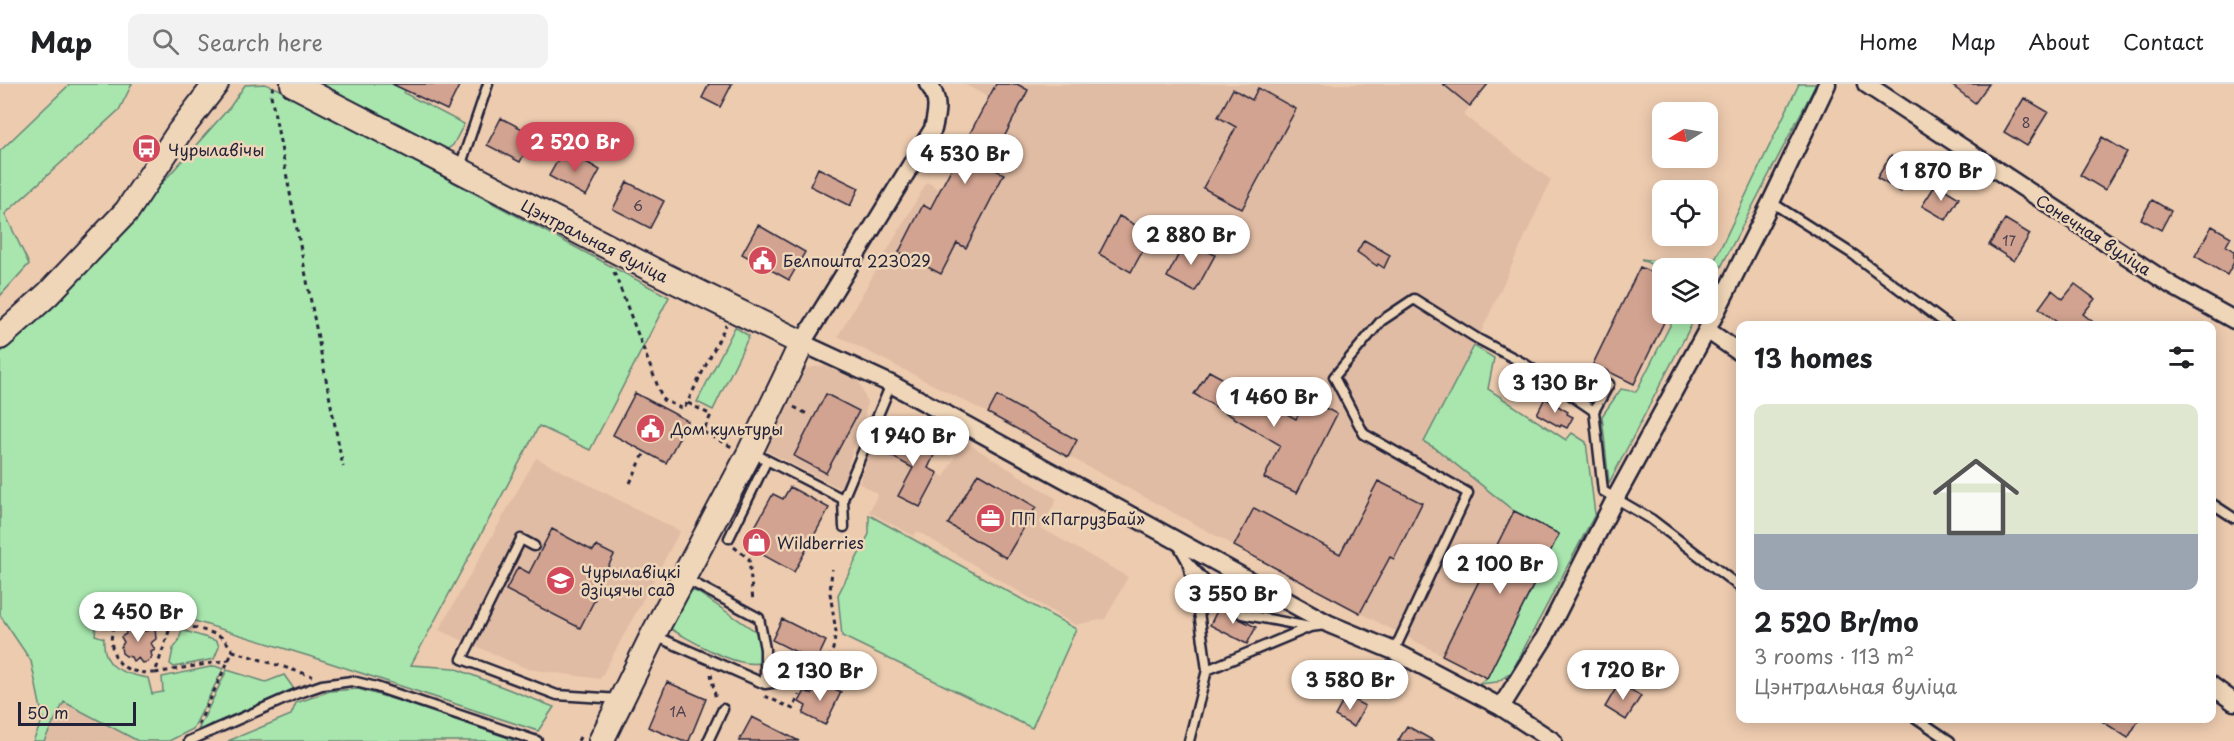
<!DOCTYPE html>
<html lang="en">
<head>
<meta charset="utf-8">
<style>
  body { margin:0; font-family:"Playpen Sans",sans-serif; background:#f2f2f2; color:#202124; height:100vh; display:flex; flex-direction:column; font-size:22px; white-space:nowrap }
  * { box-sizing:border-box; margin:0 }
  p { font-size:20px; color:#757577 }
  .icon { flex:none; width:33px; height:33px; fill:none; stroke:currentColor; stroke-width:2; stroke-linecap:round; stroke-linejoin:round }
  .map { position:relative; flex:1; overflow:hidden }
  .drawer { position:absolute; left:1736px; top:237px; width:480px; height:402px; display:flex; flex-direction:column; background:#fff; border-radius:12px; box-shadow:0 3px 15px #0003 }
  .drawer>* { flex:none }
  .needle { width:39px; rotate:259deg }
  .controls { position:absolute; left:1652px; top:18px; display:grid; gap:12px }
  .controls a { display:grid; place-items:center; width:66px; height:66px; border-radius:12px; background:#fff; box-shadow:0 3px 15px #0003; font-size:30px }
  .scale { position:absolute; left:18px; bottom:15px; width:118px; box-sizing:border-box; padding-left:6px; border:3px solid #22223b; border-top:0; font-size:16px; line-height:21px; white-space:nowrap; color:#22223b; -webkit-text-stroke:4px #f0d6b8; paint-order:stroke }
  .price { position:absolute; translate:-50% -51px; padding:0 14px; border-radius:21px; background:#fff; color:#222; font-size:20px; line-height:39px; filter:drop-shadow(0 2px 3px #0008) }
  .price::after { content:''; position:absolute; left:50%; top:36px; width:18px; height:14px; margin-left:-9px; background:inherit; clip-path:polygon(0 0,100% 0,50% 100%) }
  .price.selected { background:#d1495b; color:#fff }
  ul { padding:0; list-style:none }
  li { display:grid; align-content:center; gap:12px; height:318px; padding:0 18px }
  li+li { border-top:2px solid #e0e0e0 }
  li span { display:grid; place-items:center; height:186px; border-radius:12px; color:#555 }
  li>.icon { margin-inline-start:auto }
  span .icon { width:108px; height:108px; fill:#fffc; stroke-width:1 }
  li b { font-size:26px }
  h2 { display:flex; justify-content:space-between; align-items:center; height:72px; padding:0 18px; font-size:26px }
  header { display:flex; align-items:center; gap:36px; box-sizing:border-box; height:84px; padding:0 30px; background:#fff; border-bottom:2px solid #e0e0e0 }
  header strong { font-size:28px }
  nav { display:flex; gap:33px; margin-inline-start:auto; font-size:21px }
  .search { width:420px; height:54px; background:#f2f2f2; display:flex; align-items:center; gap:15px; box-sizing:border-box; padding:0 21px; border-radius:12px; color:#757577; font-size:22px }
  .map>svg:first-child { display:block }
  .built { fill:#e1bca4 }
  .green { fill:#a8e6ad; stroke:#658474; stroke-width:1.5 }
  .building { fill:#d2a390; stroke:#22223b; stroke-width:1.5 }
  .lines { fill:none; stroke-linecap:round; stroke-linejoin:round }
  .lane-casing { stroke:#22223b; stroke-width:13 }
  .street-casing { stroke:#22223b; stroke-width:21 }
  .secondary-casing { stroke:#22223b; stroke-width:28 }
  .path { stroke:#22223b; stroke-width:3; stroke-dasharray:4.5 4.5; stroke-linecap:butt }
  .lane { stroke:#f0d6b8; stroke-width:8 }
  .street { stroke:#f0d6b8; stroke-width:16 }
  .secondary { stroke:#f0d6b8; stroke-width:24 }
  .labels { text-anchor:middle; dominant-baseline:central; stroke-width:5; stroke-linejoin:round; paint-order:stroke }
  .number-label { font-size:14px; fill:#4e4250 }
  .poi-label { font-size:16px; fill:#22223b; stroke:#f0d6b8; text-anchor:start }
  .street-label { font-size:16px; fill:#22223b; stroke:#f0d6b8 }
</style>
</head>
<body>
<header>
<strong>Map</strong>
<div class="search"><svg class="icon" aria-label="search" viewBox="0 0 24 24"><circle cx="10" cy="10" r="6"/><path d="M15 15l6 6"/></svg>Search here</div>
<nav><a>Home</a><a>Map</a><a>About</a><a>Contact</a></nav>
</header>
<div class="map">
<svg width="2234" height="657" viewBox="0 0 2234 657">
  <rect width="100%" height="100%" fill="#edcbaf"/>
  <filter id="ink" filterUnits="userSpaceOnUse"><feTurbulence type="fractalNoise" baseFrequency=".0167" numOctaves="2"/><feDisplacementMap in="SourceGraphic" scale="12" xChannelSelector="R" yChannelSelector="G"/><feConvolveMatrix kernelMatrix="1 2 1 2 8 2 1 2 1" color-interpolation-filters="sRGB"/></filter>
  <g filter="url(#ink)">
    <path class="built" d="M964,0H1488L1463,31L1551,96L1478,255L1424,357L1435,364L1514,427L1559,450L1487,594L1360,529L988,329L838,252L927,98L940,106L974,42L988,13Z
      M825,282L859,297L867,318L863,341L855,357L848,383L851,386L846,401L841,405L763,365L804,286L812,283Z
      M882,334L937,365L928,384L944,393L964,357L1057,415L1041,444L1128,493L1105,535L1075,541L917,447L914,452L869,428L878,410L859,399Z
      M536,374L680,447L600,595L528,585L439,546Z
      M64,617L138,657H44Z"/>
    <path class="green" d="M70,0H132L119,26L5,130L29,180L0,212V67Z
      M265,0L278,5L669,213L590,366L539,342L411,581L454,584L554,623L538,647L312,573L149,523C126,522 118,523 107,544L96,541L95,551L104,554C102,584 123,590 148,594L152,610L163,608L162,593L215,582L223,585L193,645L169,657H138L64,618L44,657H33L43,635L31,577L0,531V269L54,220L230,23L245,1Z
      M317,0H408L404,9L464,40L453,61L446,66Z
      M1799,0H1816L1707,210V184H1662V186L1641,175L1711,184Z
      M1676,230H1697L1609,399L1602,332L1621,305L1636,308Z
      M735,243L749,252L713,326L697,318Z
      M1474,262L1494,274L1488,305L1566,356L1572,349L1586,358L1595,430L1511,589L1497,598L1478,600L1487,594L1559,450L1514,427L1435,364L1424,358Z
      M869,431L1076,545L1032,644L842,552L838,511L869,450Z
      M689,506L697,508L758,549C760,558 764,571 759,579C735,584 691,556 669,544Z
      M182,546L217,557L219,563L214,575L174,583L170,580L173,565L178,559Z
      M227,586L266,598L284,591L294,605L198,646Z
      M358,605L410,620L517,657H228L291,631L296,619L330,607Z"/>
    <path class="building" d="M392,0H460L447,26Z
      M709,0H732L720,23L702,14Z
      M996,0H1017L1028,6L989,83L1004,90L966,164L957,159L941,190L899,168L923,121L930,125Z
      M1443,0H1488L1470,22Z
      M1950,0H1989L1975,19Z
      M1258,4L1296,25L1242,125L1203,104L1236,43L1218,33L1233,5L1252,16Z
      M2024,14L2048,28L2027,62L2004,48Z
      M501,34L534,51L520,78L487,61Z
      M2102,53L2127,68L2105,106L2080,91Z
      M564,65L600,86L586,112L549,92Z
      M1891,71L1915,85L1901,108L1877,94Z
      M818,84L859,104L850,122L810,102Z
      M627,98L664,117L650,144L613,125Z
      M1936,100L1959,114L1946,136L1922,122Z
      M2152,116L2171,127L2161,146L2141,135Z
      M1119,132L1152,150L1131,188L1099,170Z
      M2005,135L2030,150L2014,177L1989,161Z
      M758,141L805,168L789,196L742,170Z
      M2212,142L2231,153L2226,162L2234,167V178L2227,191L2195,172Z
      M1186,156L1215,171L1195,208L1167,193Z
      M1364,156L1390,171L1384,184L1378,180L1377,182L1357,168Z
      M1640,183L1662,193V230H1668L1634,300L1593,280Z
      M2075,200L2095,215L2083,230L2098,242H2062L2039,224L2052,206L2063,215Z
      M1209,287L1296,335L1306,314L1337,330L1297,409L1264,394L1280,361L1194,310Z
      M635,309L688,337L666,379L613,351Z
      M826,310L859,327L826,389L794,372Z
      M997,312L1077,356L1068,373L988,329Z
      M1545,314L1568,328L1567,330L1573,333L1567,344L1561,341L1560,343L1537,330Z
      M889,348L917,363L920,356L937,365L928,384L938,389L920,423L898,412L913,384L880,366Z
      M978,389L1036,423L1006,474L948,440Z
      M1378,397L1422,419L1394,475L1390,473L1360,529L1234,462L1254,424L1340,470Z
      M790,403L829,424L794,488L745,461L773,410L783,415Z
      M1514,427L1559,450L1487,594L1442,571Z
      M552,445L593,467L596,462L614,471L592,513L595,515L580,544L506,506L518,483L529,489Z
      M1235,521L1241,524L1236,528L1237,534L1256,543L1247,560L1210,541L1219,523L1230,529L1235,525Z
      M782,535L826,557L816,578L772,556Z
      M131,536L138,544L142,542L145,547L155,544L156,555L151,559L155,566L151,568L152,573L148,578L142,579L138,574L133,577L131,573L126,572L122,569L121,563L124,558L121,553L126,550L125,545Z
      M819,597L841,608L825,641L803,630L806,622L799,618L805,607L812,610Z
      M667,598L706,615L689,657H682L648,643Z
      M1619,599L1641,612L1626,636L1605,623Z
      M1346,612L1365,622L1354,643L1335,632Z
      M752,633L799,657H739Z
      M2097,634H2140L2128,654Z
      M1407,642L1434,657H1398Z"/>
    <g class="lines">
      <defs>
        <path id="lane" d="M460,83L488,0
          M1771,118L1854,171L1949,242
          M1594,327L1609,300
          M751,368L843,415L891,300
          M843,415L844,443
          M2211,419L2234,434
          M729,454L767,376
          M1178,461L1187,477L1199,528L1207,586L1189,657
          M534,462L521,455L462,575L557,611L620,615
          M1187,477L1229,523
          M686,495L759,534L765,565V600
          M1242,530L1310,543
          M653,551L765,600L799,595
          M1394,567L1468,409L1364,350L1334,293L1381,237L1414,215L1478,255L1525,280L1594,327L1603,407L1651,435L1740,503
          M1207,586L1310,543L1326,541
          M1916,634L1950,657
          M189,657L296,610L322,601L352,597L376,603L537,657
          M708,657L723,625"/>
        <path id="street" d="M928,0C940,14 937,28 933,45L802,259L891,300L1329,540L1394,567L1501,623L1553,657
          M1866,0L2171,201L2234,236
          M1707,246L1740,269
          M2211,601L2234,618
          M1501,623L1545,553L1615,415L1707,246L1771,118L1827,0"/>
        <path id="secondary" d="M293,0L657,188L802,259L750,368L653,551L601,657
          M0,253L48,210L127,127L180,47L216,0"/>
      </defs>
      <use href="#lane" class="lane-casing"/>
      <use href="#street" class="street-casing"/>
      <use href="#secondary" class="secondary-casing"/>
      <path class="path" d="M273,2L271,11L343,383
        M614,188L663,316L684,325L726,241
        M688,319L711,331L703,348L732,363
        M794,323L809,331
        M630,399L644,370
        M734,463L749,475L753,518
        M172,538L155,589C144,589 132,589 123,582C108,570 106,539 126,530C133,527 214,547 221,553C226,556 230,563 233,567
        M825,583L833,565L836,548L830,509L832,485
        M155,589L229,576
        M711,590L716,616
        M765,612L793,625L799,611
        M198,641L233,567L312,592
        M578,657L581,651"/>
      <use href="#lane" class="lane"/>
      <use href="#street" class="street"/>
      <use href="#secondary" class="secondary"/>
    </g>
  </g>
  <defs>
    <symbol id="bus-disc" viewBox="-11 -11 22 22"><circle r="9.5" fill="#d1495b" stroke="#f0d6b8"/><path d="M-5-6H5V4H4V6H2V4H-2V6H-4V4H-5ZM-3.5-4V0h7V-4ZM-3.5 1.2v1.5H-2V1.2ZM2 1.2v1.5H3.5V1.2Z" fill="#fff"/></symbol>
    <symbol id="civic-disc" viewBox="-11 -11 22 22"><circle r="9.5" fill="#d1495b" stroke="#f0d6b8"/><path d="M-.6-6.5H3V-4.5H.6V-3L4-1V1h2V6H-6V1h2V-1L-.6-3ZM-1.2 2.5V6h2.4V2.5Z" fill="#fff"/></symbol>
    <symbol id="office-disc" viewBox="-11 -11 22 22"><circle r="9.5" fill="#d1495b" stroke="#f0d6b8"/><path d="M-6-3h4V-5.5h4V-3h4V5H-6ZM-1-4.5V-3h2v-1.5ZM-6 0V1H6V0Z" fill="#fff"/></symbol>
    <symbol id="shop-disc" viewBox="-11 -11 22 22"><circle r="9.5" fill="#d1495b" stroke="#f0d6b8"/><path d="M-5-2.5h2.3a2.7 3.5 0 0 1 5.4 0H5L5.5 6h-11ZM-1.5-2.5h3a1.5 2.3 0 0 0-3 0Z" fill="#fff"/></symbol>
    <symbol id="school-disc" viewBox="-11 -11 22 22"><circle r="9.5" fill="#d1495b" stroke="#f0d6b8"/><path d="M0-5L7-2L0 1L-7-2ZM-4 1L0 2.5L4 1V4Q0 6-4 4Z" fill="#fff"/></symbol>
  </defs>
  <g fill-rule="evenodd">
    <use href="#bus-disc" x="130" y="48" width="33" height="33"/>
    <use href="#civic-disc" x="746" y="160" width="33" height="33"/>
    <use href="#civic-disc" x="634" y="328" width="33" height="33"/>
    <use href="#office-disc" x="974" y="418" width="33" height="33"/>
    <use href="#shop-disc" x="740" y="442" width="33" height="33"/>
    <use href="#school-disc" x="544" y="480" width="33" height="33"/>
  </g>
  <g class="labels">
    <g class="number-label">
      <text x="2026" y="38">8</text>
      <text x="638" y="121">6</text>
      <text x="2009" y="156">17</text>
      <text x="678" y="627">1А</text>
    </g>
    <g class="poi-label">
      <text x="168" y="65">Чурылавічы</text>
      <text x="783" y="176">Белпошта 223029</text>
      <text x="671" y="344">Дом культуры</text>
      <text x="1011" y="434">ПП «ПагрузБай»</text>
      <text x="777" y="458">Wildberries</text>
      <text x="581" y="487">Чурылавіцкі<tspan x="581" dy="18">дзіцячы сад</tspan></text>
    </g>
    <g class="street-label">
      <text transform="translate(2094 150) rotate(33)">Сонечная вуліца</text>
      <text transform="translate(595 156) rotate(27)">Цэнтральная вуліца</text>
    </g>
  </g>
</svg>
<div class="controls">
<a><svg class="needle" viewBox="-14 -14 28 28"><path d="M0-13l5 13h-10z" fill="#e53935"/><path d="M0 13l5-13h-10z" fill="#757577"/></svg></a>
<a><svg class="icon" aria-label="locate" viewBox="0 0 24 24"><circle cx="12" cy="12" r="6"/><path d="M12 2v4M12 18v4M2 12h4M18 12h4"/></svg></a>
<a><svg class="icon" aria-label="layers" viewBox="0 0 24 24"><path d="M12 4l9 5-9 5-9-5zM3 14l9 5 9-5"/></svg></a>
</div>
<div class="scale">50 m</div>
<b class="price selected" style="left:575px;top:89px">2 520 Br</b>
<b class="price" style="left:965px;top:101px">4 530 Br</b>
<b class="price" style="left:1941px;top:118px">1 870 Br</b>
<b class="price" style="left:1191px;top:182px">2 880 Br</b>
<b class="price" style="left:1555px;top:330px">3 130 Br</b>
<b class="price" style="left:1274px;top:344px">1 460 Br</b>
<b class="price" style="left:913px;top:383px">1 940 Br</b>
<b class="price" style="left:1500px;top:511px">2 100 Br</b>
<b class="price" style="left:1233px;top:541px">3 550 Br</b>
<b class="price" style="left:138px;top:559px">2 450 Br</b>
<b class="price" style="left:1623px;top:617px">1 720 Br</b>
<b class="price" style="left:820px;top:618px">2 130 Br</b>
<b class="price" style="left:1350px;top:627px">3 580 Br</b>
<section class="drawer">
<h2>13 homes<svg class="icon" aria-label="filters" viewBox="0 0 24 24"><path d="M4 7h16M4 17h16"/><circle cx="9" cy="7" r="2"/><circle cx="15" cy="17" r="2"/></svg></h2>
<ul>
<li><span style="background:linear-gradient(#dfe7d0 70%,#9aa5b1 0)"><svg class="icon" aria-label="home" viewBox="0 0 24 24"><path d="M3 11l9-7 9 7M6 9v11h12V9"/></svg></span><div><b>2 520 Br/mo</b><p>3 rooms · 113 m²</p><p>Цэнтральная вуліца</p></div></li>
</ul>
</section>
</div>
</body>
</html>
